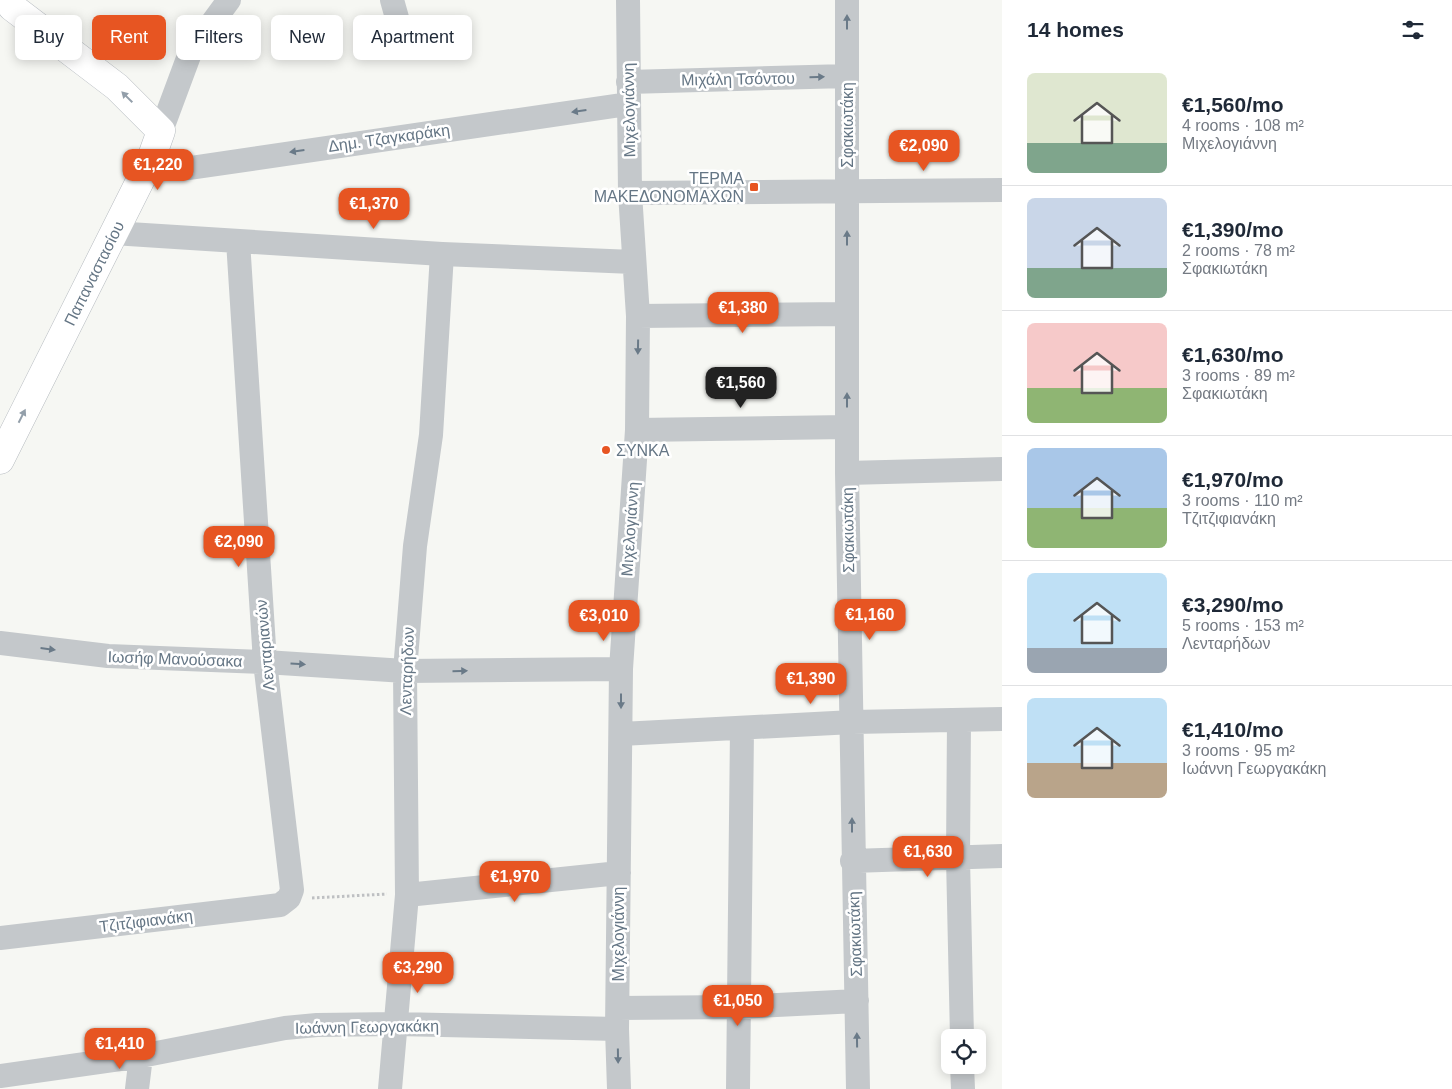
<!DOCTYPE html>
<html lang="en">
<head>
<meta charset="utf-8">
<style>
  body { margin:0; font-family:Helvetica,sans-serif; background:#f6f6f7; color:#1f2937; height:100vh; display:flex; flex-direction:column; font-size:19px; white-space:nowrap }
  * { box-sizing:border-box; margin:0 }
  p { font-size:16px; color:#747a83 }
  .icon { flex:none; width:28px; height:28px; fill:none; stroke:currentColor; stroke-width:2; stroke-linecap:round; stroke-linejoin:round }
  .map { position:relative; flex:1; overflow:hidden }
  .sheet { display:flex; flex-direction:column; background:#fff; width:450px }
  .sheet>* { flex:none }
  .hud { position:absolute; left:15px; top:15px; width:475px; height:45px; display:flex; gap:10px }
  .fabs { position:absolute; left:941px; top:1029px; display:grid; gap:10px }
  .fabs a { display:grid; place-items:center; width:45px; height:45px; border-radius:8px; background:#fff; box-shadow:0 2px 12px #0003; font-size:25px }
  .price { position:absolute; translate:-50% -42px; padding:0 11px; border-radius:10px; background:#e75522; color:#fff; font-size:16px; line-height:32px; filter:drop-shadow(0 1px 2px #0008) }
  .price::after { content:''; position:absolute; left:50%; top:30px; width:15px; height:11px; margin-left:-8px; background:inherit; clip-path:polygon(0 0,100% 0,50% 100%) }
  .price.selected { background:#222; color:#fff }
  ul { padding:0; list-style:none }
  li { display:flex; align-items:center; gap:15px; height:125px; padding:0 25px }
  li+li { border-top:1px solid #e0e1e3 }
  li span { display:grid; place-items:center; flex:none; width:140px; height:100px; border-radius:8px; color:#555 }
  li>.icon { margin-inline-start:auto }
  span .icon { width:60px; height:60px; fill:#fffc; stroke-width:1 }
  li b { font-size:21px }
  h2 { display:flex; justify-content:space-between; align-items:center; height:60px; padding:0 25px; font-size:21px }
  .pill { padding:0 18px; border-radius:8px; background:#fff; box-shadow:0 2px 12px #0003; font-size:18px; line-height:45px }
  .pill.selected { background:#e75522; color:#fff }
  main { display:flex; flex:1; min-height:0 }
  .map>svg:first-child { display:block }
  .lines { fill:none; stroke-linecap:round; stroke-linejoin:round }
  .secondary-casing { stroke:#b6bbc0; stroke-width:29 }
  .path { stroke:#bec0c2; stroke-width:3; stroke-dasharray:2.5 2.5; stroke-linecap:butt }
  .street { stroke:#c4c8cb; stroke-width:24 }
  .secondary { stroke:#fff; stroke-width:28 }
  .oneway { fill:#6a7a88 }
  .oneway2 { fill:#939faa }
  .poi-dot { fill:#e75522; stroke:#fff; stroke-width:2 }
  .labels { text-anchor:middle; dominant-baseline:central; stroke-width:5; stroke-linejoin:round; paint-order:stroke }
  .street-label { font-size:16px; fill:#657685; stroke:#fff }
  .poi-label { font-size:16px; fill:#657685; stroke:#fff; text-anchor:end }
</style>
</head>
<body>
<main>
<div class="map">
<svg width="1002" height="1089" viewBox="0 0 1002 1089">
  <rect width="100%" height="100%" fill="#f6f7f3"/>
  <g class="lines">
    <defs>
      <g id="secondary">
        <path id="s1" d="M0,460L151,159L161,131L117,87L12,7L9,0"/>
      </g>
    </defs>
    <use href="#secondary" class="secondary-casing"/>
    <path class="path" d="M312,898L387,894"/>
    <path class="street" d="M392,0L399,25
      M847,0V473L858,1089
      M628,82L847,76
      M161,131L190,53L229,0
      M151,159L190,168L628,104
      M630,193L1002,190
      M113,233L442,254L633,262
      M638,316L847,314
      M637,430L847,427
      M847,473L1002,469
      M0,643L108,656L265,662L405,671L621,669
      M959,720L958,858L962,1038
      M621,734L853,722L1002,719
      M852,861L1002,856
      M407,895L619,873
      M0,938L280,905L289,898L292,890L265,662L238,241
      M618,1008L737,1007L857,1001
      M962,1065L963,1089
      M0,1076L141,1056L285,1028L317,1025L397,1024L617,1029
      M137,1089L141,1056
      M390,1089L407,895L405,671L415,546L431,435L442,254
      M619,1089L617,1029L621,669L637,430L638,316L630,193L628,0
      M738,1089L742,729"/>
    <use href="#secondary" class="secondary"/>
  </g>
  <defs><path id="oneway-solid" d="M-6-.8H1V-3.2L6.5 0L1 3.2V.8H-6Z" transform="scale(1.25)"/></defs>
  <g class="oneway">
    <use href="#oneway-solid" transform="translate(847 22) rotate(-90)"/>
    <use href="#oneway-solid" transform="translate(817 77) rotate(-1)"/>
    <use href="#oneway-solid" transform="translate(579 111) rotate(172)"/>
    <use href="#oneway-solid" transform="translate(297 151) rotate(172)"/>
    <use href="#oneway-solid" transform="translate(847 238) rotate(-90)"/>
    <use href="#oneway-solid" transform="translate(638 347) rotate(91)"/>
    <use href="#oneway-solid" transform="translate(847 400) rotate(-90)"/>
    <use href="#oneway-solid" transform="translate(48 649) rotate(7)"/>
    <use href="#oneway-solid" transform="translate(298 664) rotate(4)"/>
    <use href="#oneway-solid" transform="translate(460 671) rotate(-1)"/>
    <use href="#oneway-solid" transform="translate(621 701) rotate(90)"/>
    <use href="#oneway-solid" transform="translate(852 825) rotate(-90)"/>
    <use href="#oneway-solid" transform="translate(857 1040) rotate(-91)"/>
    <use href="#oneway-solid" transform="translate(618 1056) rotate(89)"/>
  </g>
  <g class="oneway2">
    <use href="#oneway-solid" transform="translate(127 97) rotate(-135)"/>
    <use href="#oneway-solid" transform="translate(22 416) rotate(-63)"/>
  </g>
  <g class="poi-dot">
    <rect x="749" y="182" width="10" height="10" rx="2.5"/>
    <circle cx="606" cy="450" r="5"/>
  </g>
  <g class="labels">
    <g class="street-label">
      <text transform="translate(738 79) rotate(-1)">Μιχάλη Τσόντου</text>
      <text transform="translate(629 110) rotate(-91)">Μιχελογιάννη</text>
      <text transform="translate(847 125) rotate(-90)">Σφακιωτάκη</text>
      <text transform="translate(389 138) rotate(-8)">Δημ. Τζαγκαράκη</text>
      <text stroke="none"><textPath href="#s1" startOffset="209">Παπαναστασίου</textPath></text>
      <text transform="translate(630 529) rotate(-86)">Μιχελογιάννη</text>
      <text transform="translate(848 530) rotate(-91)">Σφακιωτάκη</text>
      <text transform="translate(265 645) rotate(-95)">Λενταριανών</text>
      <text transform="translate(175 659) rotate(2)">Ιωσήφ Μανούσακα</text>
      <text transform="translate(407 671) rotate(-88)">Λενταρήδων</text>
      <text transform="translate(146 921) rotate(-7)">Τζιτζιφιανάκη</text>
      <text transform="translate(618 934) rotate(-90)">Μιχελογιάννη</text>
      <text transform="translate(855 934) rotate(-92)">Σφακιωτάκη</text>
      <text transform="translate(367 1027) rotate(-1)">Ιωάννη Γεωργακάκη</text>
    </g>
    <g class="poi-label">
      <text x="744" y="178">ΤΕΡΜΑ<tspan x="744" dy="18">ΜΑΚΕΔΟΝΟΜΑΧΩΝ</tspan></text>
      <text x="616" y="450" text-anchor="start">ΣΥΝΚΑ</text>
    </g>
  </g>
</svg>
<div class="fabs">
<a><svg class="icon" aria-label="locate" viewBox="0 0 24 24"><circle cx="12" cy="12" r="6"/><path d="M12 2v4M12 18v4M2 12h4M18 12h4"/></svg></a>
</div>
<b class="price" style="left:924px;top:172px">€2,090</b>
<b class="price" style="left:158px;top:191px">€1,220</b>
<b class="price" style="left:374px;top:230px">€1,370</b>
<b class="price" style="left:743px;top:334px">€1,380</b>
<b class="price selected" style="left:741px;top:409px">€1,560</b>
<b class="price" style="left:239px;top:568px">€2,090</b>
<b class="price" style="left:870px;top:641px">€1,160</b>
<b class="price" style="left:604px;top:642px">€3,010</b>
<b class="price" style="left:811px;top:705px">€1,390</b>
<b class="price" style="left:928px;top:878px">€1,630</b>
<b class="price" style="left:515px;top:903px">€1,970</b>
<b class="price" style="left:418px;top:994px">€3,290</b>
<b class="price" style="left:738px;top:1027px">€1,050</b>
<b class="price" style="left:120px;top:1070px">€1,410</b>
<div class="hud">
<a class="pill">Buy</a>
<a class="pill selected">Rent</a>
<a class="pill">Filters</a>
<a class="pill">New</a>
<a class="pill">Apartment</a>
</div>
</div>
<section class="sheet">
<h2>14 homes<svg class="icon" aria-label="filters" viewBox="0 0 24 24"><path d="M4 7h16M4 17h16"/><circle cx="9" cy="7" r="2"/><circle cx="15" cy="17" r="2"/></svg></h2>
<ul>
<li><span style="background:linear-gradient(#dfe7d0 70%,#7fa58c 0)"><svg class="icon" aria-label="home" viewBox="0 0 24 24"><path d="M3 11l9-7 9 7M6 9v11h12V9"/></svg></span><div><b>€1,560/mo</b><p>4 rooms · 108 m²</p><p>Μιχελογιάννη</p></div></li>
<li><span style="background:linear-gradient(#c9d6e8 70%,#7fa58c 0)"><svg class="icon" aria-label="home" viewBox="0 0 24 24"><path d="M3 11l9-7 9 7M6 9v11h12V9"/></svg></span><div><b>€1,390/mo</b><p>2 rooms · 78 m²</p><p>Σφακιωτάκη</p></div></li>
<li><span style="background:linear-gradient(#f6c9c9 65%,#8fb573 0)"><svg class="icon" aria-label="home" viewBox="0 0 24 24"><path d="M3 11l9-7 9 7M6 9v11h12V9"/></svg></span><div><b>€1,630/mo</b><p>3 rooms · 89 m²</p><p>Σφακιωτάκη</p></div></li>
<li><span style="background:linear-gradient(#a9c7e8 60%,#8fb573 0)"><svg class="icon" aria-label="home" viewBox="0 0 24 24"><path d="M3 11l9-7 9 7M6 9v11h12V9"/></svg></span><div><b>€1,970/mo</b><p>3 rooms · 110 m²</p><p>Τζιτζιφιανάκη</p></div></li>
<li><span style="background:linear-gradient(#bfe0f5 75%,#9aa5b1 0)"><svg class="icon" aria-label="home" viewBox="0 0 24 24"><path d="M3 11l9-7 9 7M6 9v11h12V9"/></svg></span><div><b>€3,290/mo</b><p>5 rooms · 153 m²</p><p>Λενταρήδων</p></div></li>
<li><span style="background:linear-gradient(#bfe0f5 65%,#b9a48a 0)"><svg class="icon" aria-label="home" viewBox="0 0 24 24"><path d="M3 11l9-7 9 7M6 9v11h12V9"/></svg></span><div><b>€1,410/mo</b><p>3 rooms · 95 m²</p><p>Ιωάννη Γεωργακάκη</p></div></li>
</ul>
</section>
</main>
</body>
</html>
